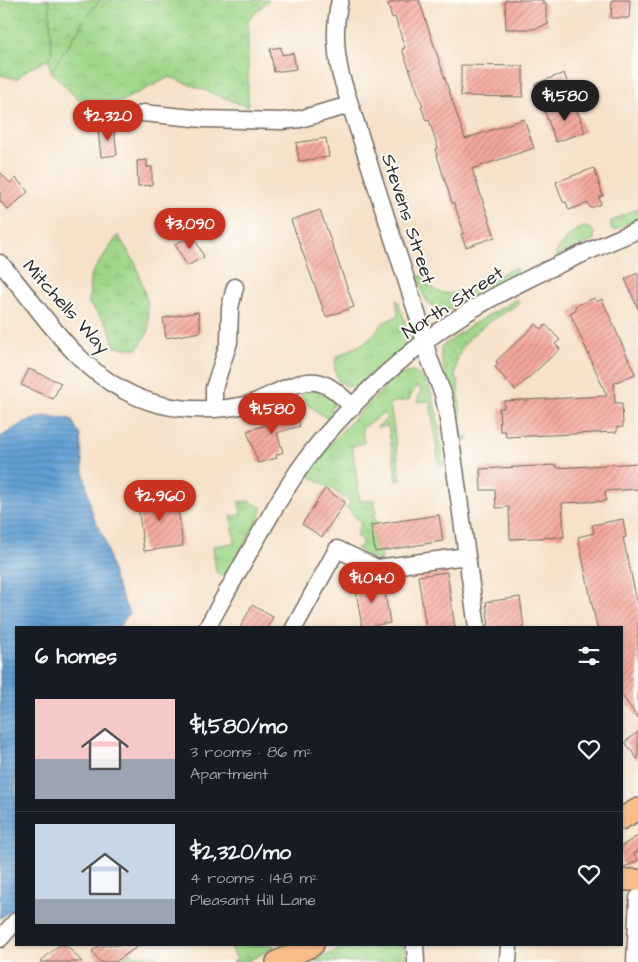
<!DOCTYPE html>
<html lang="en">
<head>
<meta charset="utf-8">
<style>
  body { margin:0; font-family:"Architects Daughter",sans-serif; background:#242831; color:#f1f3f6; height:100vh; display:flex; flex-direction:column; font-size:19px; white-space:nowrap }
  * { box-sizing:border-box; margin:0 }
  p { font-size:16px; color:#9ea1a6 }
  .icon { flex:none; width:28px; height:28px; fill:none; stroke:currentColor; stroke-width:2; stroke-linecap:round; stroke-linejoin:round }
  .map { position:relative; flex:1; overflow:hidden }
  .panel { position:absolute; left:15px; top:626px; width:608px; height:320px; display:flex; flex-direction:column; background:#171b24; border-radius:0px; box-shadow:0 1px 4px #0004 }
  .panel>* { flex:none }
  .price { position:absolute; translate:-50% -42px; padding:0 11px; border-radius:18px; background:#c8321e; color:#fff; font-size:16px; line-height:32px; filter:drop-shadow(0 1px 2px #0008) }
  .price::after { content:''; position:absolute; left:50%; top:30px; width:15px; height:11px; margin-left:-8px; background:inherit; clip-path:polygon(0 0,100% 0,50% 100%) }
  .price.on { background:#222; color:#fff }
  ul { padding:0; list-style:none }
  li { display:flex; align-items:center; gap:15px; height:125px; padding:0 20px }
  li+li { border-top:1px solid #363941 }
  li span { display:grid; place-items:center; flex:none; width:140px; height:100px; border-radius:0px; color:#555 }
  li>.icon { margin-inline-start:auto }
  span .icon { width:60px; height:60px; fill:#fffc; stroke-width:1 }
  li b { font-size:21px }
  h2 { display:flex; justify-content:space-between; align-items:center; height:60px; padding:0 20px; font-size:21px }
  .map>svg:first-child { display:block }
  .grass { fill:url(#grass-tufts); stroke:#64805a }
  .wetland { fill:url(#wetland-marsh); stroke:#64805a }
  .park { fill:url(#park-crowns); stroke:#64805a }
  .garden { fill:url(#garden-dots); stroke:#64805a }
  .water { fill:url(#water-rules); stroke:#46657f }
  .building { fill:url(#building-hatch) }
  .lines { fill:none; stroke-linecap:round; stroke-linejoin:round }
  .minor-casing { stroke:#726b62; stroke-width:19 }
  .major-casing { stroke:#726b62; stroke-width:24 }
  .minor { stroke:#fff; stroke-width:16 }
  .major { stroke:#f8bd89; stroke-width:21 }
  .labels { text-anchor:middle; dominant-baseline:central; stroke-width:4; stroke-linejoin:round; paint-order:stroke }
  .street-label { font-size:19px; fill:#2b2b2b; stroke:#fdfcf7 }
</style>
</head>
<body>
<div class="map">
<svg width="638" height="962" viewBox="0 0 638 962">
  <defs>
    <pattern id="grass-tufts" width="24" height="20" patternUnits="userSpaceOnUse" patternTransform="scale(1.25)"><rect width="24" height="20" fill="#9ed688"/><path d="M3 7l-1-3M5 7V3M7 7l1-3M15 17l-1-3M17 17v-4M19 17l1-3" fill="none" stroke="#88b876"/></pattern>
    <pattern id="wetland-marsh" width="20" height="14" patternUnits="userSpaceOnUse" patternTransform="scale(1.25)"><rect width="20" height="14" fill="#9ed688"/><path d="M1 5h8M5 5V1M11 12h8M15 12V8" fill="none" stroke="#88b876"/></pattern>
    <pattern id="park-crowns" width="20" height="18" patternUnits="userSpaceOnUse" patternTransform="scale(1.25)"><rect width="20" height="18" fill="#9ed688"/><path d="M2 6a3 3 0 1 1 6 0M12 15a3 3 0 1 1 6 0" fill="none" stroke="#88b876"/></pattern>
    <pattern id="garden-dots" width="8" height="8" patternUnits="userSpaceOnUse" patternTransform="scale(1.25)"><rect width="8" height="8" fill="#9ed688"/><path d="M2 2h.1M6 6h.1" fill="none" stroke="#88b876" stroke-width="1.8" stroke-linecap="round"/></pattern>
    <pattern id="water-rules" width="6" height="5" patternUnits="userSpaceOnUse" patternTransform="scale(1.25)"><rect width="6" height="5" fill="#629fd3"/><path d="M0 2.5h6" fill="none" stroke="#5182ab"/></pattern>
    <pattern id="building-hatch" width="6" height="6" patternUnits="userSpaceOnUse" patternTransform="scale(1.25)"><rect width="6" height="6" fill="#f5a89c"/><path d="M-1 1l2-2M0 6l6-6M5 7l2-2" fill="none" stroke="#c7897f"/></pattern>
  </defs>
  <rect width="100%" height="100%" fill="#fdfcf7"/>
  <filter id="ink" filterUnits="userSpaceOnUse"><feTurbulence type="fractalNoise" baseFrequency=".02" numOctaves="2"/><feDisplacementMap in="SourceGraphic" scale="10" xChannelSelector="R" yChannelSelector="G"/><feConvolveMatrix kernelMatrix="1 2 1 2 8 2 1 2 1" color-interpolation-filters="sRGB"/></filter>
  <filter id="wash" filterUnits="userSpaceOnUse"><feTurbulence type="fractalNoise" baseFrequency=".0096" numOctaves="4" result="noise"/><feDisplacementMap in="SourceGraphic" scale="20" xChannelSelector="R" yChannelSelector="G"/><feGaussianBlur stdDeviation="1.12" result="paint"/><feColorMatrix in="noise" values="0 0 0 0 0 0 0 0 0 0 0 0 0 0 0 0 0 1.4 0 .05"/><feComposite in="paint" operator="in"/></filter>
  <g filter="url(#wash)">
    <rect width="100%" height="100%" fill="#f6e1c9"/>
    <path class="grass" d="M638,208V219L615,230L611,229V221H614L615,219Z
      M585,227L589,228L594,232V240L555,257C558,245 572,230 585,227Z
      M396,299L398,301L408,331H412L411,338L407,346L361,386H348L339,381C335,375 333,363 337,357L369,340L383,323L397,316L398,313Z
      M412,372C420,374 426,380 429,387C436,402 443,449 443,466H439L430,401L417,402L421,389L416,386L409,400L390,403L401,480L397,481L388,426L377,427L387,419L383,413L362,429L364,443L352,446L360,501L374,500L376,511L374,516L377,524L371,525L375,551L381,550L382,558L380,561L370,558L356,548L363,545L360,537H356L361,523L347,508L350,501L307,474C333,439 363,407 396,377L401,374Z
      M307,389C318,390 330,392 334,404L331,409L334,412L328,419L308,405L301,395L303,391Z
      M248,501L261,507V514L227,575H219L216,572L213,546L235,543L231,516L241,515L239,502Z
      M230,945H274L275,947L246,962H233L237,959Z
      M350,945H404L406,962H311Z
      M130,951L135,956L157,955L162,962H115Z"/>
    <path class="wetland" d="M40,0H100L88,15L51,72L49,61L48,28Z
      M118,235L136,264L147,301L149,331L138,349L115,347L108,325L89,304L90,276Z"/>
    <path class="park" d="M0,0H49L52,54L46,61L28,69L17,79L0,75Z
      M100,0H269L248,20V107L170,77L93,115L51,72L88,15Z"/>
    <path class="garden" d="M513,268H516L517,272L450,309C425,310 424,297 418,277L425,275C428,281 431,287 437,291C455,301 496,277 513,268Z
      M517,299L519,302L518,304C498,317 471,330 460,352C456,360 456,370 455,379L458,380L462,437H469L468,440L461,441L458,438L452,398L441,357V347L473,324Z"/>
    <path class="water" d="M45,416L71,419L80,435L83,469L93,516L105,540L114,579L129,613L120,627L16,628V907L0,918V437L25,422Z"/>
    <g id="blocks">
      <path class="building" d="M401,0H419L465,139L524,119L534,148L472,169L495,237L466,247L461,234L464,233L454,203H452L435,149L438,148L429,120L426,121L421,106H423L402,49L405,48L395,17L392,18L388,4Z
        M505,0H543V4H546V19L549,24L534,29H506Z
        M612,0H630L629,18H611Z
        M281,47L282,55L293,53L296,69L274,72L270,49Z
        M461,65L523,66V97L461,96Z
        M564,73L573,98H540L535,84Z
        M574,102L585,132L556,142L545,112Z
        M114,128L117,155L101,157L98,130Z
        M326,138L329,157L299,161L296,143Z
        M147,160V167H152V185L138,186L137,161Z
        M594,168L603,196L599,197L601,204L590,208L588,203L569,210L566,202H563L556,182Z
        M0,172L10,183L16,178L28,192L8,210L0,201Z
        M320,210L354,307L326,317L291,220Z
        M193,235L204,257L187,266L175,244Z
        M638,273V309L625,279Z
        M594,298L596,302L602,299L635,374L614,383L615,403H622L623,427H617V432L506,437L505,431H500L499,408H504V401L607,396L570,313L576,310L575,306Z
        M198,312L201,332L166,338L163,318Z
        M536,324L541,329L546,325L560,340L555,344L560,349L515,390L495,367L498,364L496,361Z
        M29,369L61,383L53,399L21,385Z
        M295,408L300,426L277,433L283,452L276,455L277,458L258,463L247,431L272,423L270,416Z
        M638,463V489L605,491L606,501L562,503L564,537L510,539L509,507L496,508L495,490H481L480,469L556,465L557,468Z
        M325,489L345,502L322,537L302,524Z
        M176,494L183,546L144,551L137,499Z
        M439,515L443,541L375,552L371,525Z
        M623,519L626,537L623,538L638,605V718L621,694V628H597L578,537L594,533L592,525Z
        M447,572L455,628H426L418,576Z
        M383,580L390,623L362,627L355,584Z
        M520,597L524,628H489L486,602Z
        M252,605L273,617L267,628H240Z
        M638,732V760L625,742Z
        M638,836V852L634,854L638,860L625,867L621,861V846Z
        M59,945H66L82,962H40Z
        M100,945H140L115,962H100L92,951Z"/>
    </g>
  </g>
  <g filter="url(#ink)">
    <use href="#blocks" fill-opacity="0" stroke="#726b62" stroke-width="1"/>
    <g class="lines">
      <defs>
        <path id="minor" d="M340,0C334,25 335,51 341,76L420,323L429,358L443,394L447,412L477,628
          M143,113L204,119L282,121L300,119L350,105
          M0,263C39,306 70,362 123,390C155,408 189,412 226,408C234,407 244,406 252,403C270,396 296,380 316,382C331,384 343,398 353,407
          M214,409V388L229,342L230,308L235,287
          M207,628C224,597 241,566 259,535C278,502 298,467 323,438C352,405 390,368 424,342C488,293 565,261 638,230
          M294,628L337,549L377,568L467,556
          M0,939L16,921
          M415,945L416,962
          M508,962L509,945
          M635,962L638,898"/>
        <path id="major" d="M621,819L638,809
          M621,880H638
          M277,962L313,945"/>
      </defs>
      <use href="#minor" class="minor-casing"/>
      <use href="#major" class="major-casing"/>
      <use href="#minor" class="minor"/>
      <use href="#major" class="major"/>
    </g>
  </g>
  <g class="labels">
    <g class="street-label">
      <text transform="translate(408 219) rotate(72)">Stevens Street</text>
      <text transform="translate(453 303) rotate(-33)">North Street</text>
      <text transform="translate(66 307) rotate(48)">Mitchells Way</text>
    </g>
  </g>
</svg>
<b class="price on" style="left:565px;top:122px">$1,580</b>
<b class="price" style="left:108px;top:142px">$2,320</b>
<b class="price" style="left:190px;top:250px">$3,090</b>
<b class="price" style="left:272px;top:435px">$1,580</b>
<b class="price" style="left:160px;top:522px">$2,960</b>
<b class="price" style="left:372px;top:604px">$1,040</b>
<section class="panel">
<h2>6 homes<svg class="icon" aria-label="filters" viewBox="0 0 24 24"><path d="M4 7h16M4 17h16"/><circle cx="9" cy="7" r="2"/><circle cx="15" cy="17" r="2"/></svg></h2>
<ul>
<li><span style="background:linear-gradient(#f6c9c9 60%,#9aa5b1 0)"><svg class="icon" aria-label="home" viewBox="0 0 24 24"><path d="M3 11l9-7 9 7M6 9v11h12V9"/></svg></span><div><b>$1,580/mo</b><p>3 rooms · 86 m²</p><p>Apartment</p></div><svg class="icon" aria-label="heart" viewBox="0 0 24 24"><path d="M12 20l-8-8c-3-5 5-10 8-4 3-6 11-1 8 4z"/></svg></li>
<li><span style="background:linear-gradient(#c9d6e8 75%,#9aa5b1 0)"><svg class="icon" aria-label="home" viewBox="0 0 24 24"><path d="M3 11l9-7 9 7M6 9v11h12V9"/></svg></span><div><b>$2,320/mo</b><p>4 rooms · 148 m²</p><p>Pleasant Hill Lane</p></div><svg class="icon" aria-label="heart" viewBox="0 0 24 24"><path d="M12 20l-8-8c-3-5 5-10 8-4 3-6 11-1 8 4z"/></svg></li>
</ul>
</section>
</div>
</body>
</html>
